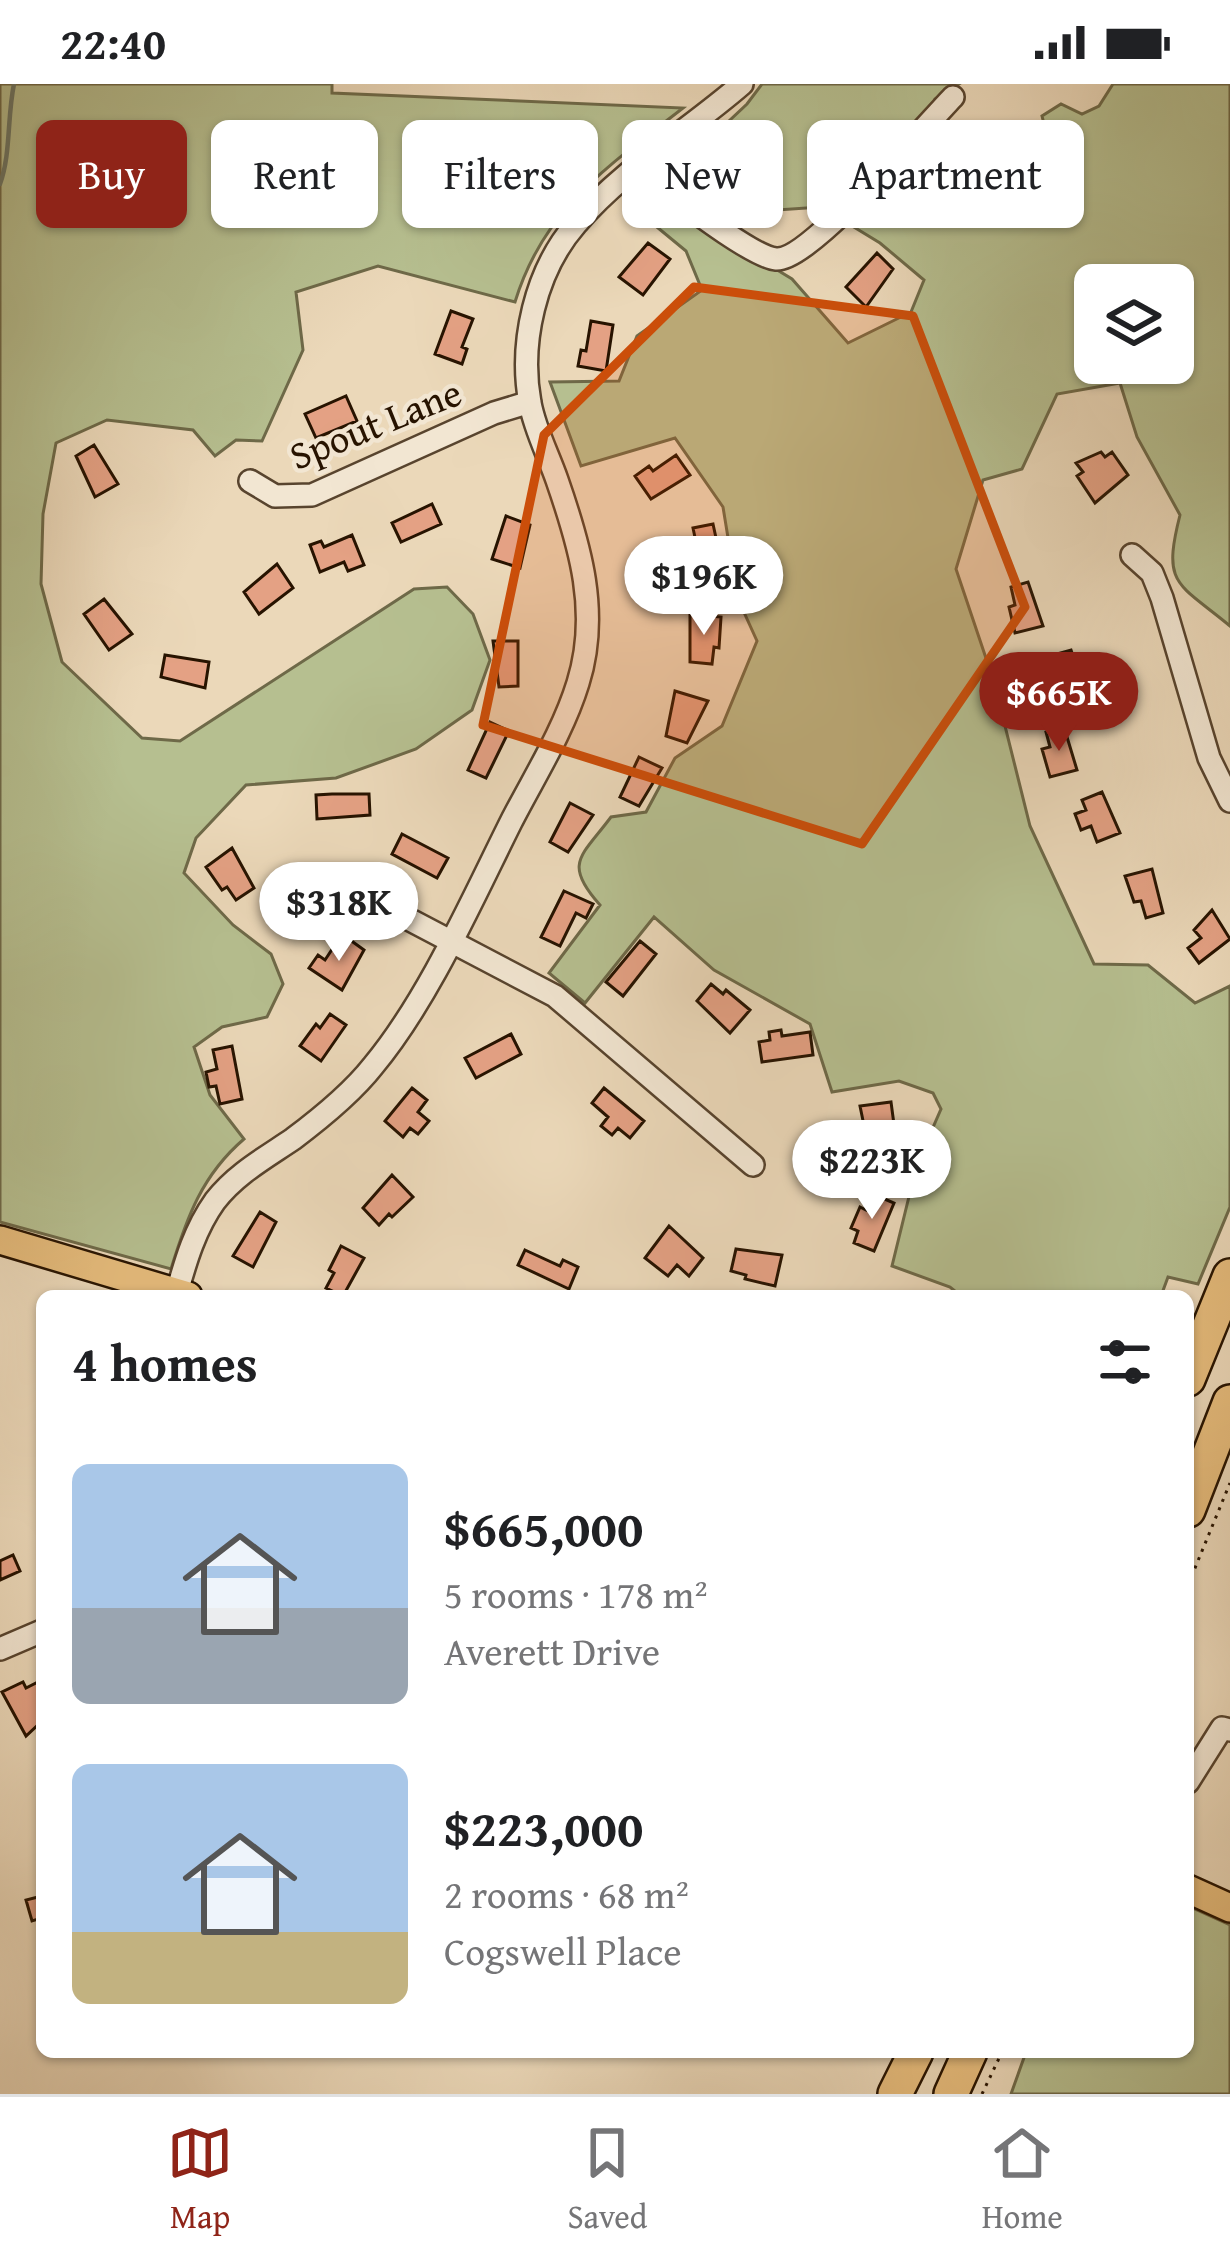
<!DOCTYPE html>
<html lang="en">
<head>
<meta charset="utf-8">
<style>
  body { margin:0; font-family:"Gentium Book Plus",serif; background:#f2f2f2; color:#202124; height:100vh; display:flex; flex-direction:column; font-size:45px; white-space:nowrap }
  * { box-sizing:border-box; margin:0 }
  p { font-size:39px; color:#757577 }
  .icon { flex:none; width:66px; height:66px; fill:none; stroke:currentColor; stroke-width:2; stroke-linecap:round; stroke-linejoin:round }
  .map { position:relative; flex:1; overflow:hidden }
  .drawer { position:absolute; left:36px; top:1206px; width:1158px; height:768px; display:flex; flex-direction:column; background:#fff; border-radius:18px; box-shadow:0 3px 9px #0004 }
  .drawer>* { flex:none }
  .banner { position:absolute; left:36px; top:36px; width:1158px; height:108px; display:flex; gap:24px }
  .tools { position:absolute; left:1074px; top:180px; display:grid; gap:24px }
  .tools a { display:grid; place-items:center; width:120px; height:120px; border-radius:18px; background:#fff; box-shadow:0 3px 9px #0004; font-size:60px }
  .price { position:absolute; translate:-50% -102px; padding:0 27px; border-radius:42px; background:#fff; color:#222; font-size:39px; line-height:78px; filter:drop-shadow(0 3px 6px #0008) }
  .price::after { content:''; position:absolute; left:50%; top:72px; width:36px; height:27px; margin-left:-18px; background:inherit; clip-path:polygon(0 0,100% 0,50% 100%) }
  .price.selected { background:#8f2418; color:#fff }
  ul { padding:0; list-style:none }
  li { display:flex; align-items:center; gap:36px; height:300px; padding:0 36px }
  li span { display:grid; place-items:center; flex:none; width:336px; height:240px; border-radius:18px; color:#555 }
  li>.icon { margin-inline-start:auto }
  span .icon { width:144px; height:144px; fill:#fffc; stroke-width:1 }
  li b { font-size:51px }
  h2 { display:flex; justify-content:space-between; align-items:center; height:144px; padding:0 36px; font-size:51px }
  .chip { padding:0 42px; border-radius:18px; background:#fff; box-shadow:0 3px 9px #0004; font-size:42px; line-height:108px }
  .chip.selected { background:#8f2418; color:#fff }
  .status { display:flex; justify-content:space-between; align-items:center; height:84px; padding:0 60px; background:#fff; direction:ltr }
  .status svg { height:33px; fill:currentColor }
  .tabs { display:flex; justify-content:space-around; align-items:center; height:168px; border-top:3px solid #e0e0e0; background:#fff; font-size:33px; color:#757577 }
  .tabs a { display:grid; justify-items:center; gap:6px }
  .tabs .selected { color:#8f2418 }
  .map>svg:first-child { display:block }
  .green { fill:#b6bf90; stroke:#6e6948; stroke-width:3; fill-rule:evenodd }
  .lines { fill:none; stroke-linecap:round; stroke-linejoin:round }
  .stream { stroke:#6b7768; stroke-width:4.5 }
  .building { fill:#e4a184; stroke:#271300; stroke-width:3 }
  .minor-casing { stroke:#58442e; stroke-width:26 }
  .major-casing { stroke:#271300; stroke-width:32 }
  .highway-casing { stroke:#271300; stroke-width:38 }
  .path { stroke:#271300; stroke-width:3; stroke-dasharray:3 6; stroke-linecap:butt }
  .minor { stroke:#f2e6d2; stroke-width:21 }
  .major { stroke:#e6bc7c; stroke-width:27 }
  .highway { stroke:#e6bc7c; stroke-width:33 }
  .marked { fill:#cb4e0a; fill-opacity:0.2; stroke:#cb4e0a; stroke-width:9; stroke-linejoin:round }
  .labels { text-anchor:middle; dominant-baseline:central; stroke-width:9; stroke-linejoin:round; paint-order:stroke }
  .street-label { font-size:39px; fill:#271300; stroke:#f2e6d2 }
</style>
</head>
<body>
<div class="status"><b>22:40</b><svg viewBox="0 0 49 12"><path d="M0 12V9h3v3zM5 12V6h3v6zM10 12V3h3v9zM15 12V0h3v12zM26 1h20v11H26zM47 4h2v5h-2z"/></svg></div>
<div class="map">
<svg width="1230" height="2010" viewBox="0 0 1230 2010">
  <rect width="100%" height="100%" fill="#ebd8b9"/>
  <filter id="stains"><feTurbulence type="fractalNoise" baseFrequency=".00167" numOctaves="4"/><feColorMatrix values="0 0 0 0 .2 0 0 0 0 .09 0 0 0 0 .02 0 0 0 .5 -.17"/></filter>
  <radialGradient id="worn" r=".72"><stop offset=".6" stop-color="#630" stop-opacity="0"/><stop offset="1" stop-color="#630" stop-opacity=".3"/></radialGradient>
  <path class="green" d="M0,0H332V9L683,24C609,82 544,123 515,218L378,182L296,208L303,266L262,357L236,356L215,372L193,346L107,336L56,359L43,430L41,500L62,578L142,654L180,657L414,505L447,503L473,530L490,576L472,626L416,665L336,694L246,701L196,754L184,789L233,841L271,870L283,900L267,933L222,943L194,963L210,1011L244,1055C202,1091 187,1133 171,1185L0,1138Z
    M762,0H959L935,15L936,50L964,70L966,110L982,128L1021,120L1052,71L1042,32L1061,20L1082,30L1099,22L1113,0H1230V542C1177,498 1162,502 1180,431L1137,353L1120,299L1057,310L1022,385L983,396L956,485L994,598L1030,742L1094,880L1148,881L1195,919L1230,902V1123L1198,1200L1168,1193L1161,1212H961L950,1203L892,1182L917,1080L941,1025L933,1009L899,997L832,1008L810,940L714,886L654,833L585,919L549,889L600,821C562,779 582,772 611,733L646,728L675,674L722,642L757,557L738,515L723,423L675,354L581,382L550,298L619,297L637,252L702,206L686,167L629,120L637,101L792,195L848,259L911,228L924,196L880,159L821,123L749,128L679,84L747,20ZM1095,201H1173V279H1095Z
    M1188,1822L1230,1841V2010H1011L1026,1968H1188Z"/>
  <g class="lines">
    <path class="stream" d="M0,100C11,70 7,33 14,0"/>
  </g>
  <path class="building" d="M1004,69L1007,114L984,115L982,86L976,87L975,70Z
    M648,159L670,175L643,211L619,193Z
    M877,169L893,185L866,223L846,203Z
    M451,227L473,235L462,263L467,265L462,280L435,270Z
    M591,237L613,241L606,287L578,282L581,266L586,267Z
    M346,312L357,337L316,354L305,330Z
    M94,361L118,400L95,413L76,372Z
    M1101,368L1105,373L1112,368L1128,391L1095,419L1077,392L1083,388L1076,379Z
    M676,371L690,391L651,415L635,392L649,382L653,387Z
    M432,420L441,440L401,458L392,439Z
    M506,432L530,441L520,484L492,475Z
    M713,440L724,491L704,496L693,444Z
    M352,451L364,481L348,487L344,478L320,488L310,461L321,457L324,463Z
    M277,480L293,504L259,530L244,508Z
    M1028,498L1043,542L1015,549L1009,523L1015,521L1011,503Z
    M104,515L132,550L109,566L84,530Z
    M690,530L721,533L719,564L714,563L712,580L690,578Z
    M493,557H518V602L499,603Z
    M1071,566L1076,581L1084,579L1093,611L1078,615L1077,609L1065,612L1063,603H1060L1053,571Z
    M165,571L209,578L205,604L161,593Z
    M675,607L708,617L687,659L666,652Z
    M490,638L509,647L486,694L468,686Z
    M1064,643L1077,686L1050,693L1042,665L1050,663L1046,648Z
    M639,673L662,684L639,722L620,713Z
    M1102,708L1120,749L1097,758L1091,742L1081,746L1075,730L1086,726L1082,716Z
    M332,710H369L370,731L317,735L316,711Z
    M570,719L593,731L568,768L550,758Z
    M402,750L448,774L437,794L392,770Z
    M232,764L254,804L236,816L227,803L222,806L206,783Z
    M1152,785L1163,829L1146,834L1141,817L1134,818L1125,792Z
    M564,807L593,820L586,834L576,829L560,862L541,853Z
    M1212,826L1230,855L1199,879L1188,864L1201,854L1194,846Z
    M346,853L364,866L342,906L309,884L318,871L325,876L333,864L337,867Z
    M640,857L656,870L623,912L606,898Z
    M711,900L723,910L726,906L750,926L730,949L697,917Z
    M330,930L346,941L321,977L300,962L316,940L320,944Z
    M781,946L782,952L810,948L813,971L762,978L759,958L770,956L769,948Z
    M511,950L521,970L476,994L465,974Z
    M232,962L242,1015L220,1020L216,1002L209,1003L206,988L217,985L213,966Z
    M412,1004L427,1016L418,1028L429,1037L418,1050L410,1044L403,1053L385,1037Z
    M604,1004L644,1037L630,1054L618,1044L612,1051L601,1042L608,1033L592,1019Z
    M891,1018L895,1048L890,1049L891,1064L869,1066L860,1022Z
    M392,1091L413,1113L392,1133L389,1130L379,1141L363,1124Z
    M873,1110L894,1119L874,1167L854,1159L858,1147L851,1144L860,1123L866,1126Z
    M260,1128L276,1138L253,1183L233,1172Z
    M669,1142L703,1174L689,1192L677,1181L668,1192L645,1174Z
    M341,1162L364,1174L343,1212L326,1204L334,1189L329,1186Z
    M736,1165L782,1171L775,1202L745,1195L746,1191L731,1187Z
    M525,1166L560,1182L563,1176L578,1183L569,1205L518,1181Z
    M13,1471L20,1487L0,1496V1477Z
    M42,1596V1637L26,1652L2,1608L23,1598L26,1604Z
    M42,1812V1834L32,1837L26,1816Z"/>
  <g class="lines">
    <defs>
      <path id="minor" d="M636,84C662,102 750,173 776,175C808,178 926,41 953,13
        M250,397L275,412L312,411L494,329L530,318
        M1132,471L1152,489L1162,514L1209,674L1230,717
        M336,797L555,912L753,1081
        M177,1208C186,1176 195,1145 215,1117C236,1090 265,1074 293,1055C321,1034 351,1010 373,982C428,916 472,816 511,738C534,693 563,648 578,599C600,529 580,462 557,396C548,370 535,346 530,319C519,259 535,187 576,140C623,85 688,47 742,0
        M0,1565L42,1547
        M1188,1698L1222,1644L1230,1646"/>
      <path id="major" d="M0,1156L188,1212
        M1188,1805L1230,1824"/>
      <path id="highway" d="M1188,1295L1230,1192
        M1188,1426L1230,1318
        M895,2010L916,1968
        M951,2010L970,1968"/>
    </defs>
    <use href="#minor" class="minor-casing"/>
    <use href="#major" class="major-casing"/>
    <use href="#highway" class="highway-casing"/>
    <path class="path" d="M1188,1501L1230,1399
      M982,2010L1002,1968"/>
    <use href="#minor" class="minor"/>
    <use href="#major" class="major"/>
    <use href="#highway" class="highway"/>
  </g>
  <path class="marked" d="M694,203L913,232L1025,523L862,760L483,641L544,351Z"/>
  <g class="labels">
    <g class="street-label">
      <text transform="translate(375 339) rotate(-22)">Spout Lane</text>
    </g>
  </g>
  <rect width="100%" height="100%" filter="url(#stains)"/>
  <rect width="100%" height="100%" fill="url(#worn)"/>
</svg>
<div class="tools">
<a><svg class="icon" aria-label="layers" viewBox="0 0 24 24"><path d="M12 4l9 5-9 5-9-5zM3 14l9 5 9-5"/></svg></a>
</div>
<b class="price" style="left:704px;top:554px">$196K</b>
<b class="price selected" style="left:1059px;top:670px">$665K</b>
<b class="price" style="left:339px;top:880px">$318K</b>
<b class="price" style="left:872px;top:1138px">$223K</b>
<div class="banner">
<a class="chip selected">Buy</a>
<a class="chip">Rent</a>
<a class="chip">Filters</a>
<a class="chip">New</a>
<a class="chip">Apartment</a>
</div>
<section class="drawer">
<h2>4 homes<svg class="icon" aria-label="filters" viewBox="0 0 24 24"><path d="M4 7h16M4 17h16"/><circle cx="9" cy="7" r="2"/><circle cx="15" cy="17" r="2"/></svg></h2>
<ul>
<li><span style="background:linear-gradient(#a9c7e8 60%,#9aa5b1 0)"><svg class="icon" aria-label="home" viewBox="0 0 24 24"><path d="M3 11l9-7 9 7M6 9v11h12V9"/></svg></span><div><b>$665,000</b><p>5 rooms · 178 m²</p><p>Averett Drive</p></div></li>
<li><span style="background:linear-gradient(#a9c7e8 70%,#c2b280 0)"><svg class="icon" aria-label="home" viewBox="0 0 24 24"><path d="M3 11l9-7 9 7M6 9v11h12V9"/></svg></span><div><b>$223,000</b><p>2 rooms · 68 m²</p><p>Cogswell Place</p></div></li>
</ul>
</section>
</div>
<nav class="tabs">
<a class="selected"><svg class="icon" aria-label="map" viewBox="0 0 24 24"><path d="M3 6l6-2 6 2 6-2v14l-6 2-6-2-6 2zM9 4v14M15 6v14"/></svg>Map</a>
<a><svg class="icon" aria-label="saved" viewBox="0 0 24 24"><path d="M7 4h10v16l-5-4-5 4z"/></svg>Saved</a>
<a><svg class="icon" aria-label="home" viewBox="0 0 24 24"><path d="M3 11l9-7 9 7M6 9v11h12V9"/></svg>Home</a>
</nav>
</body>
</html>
